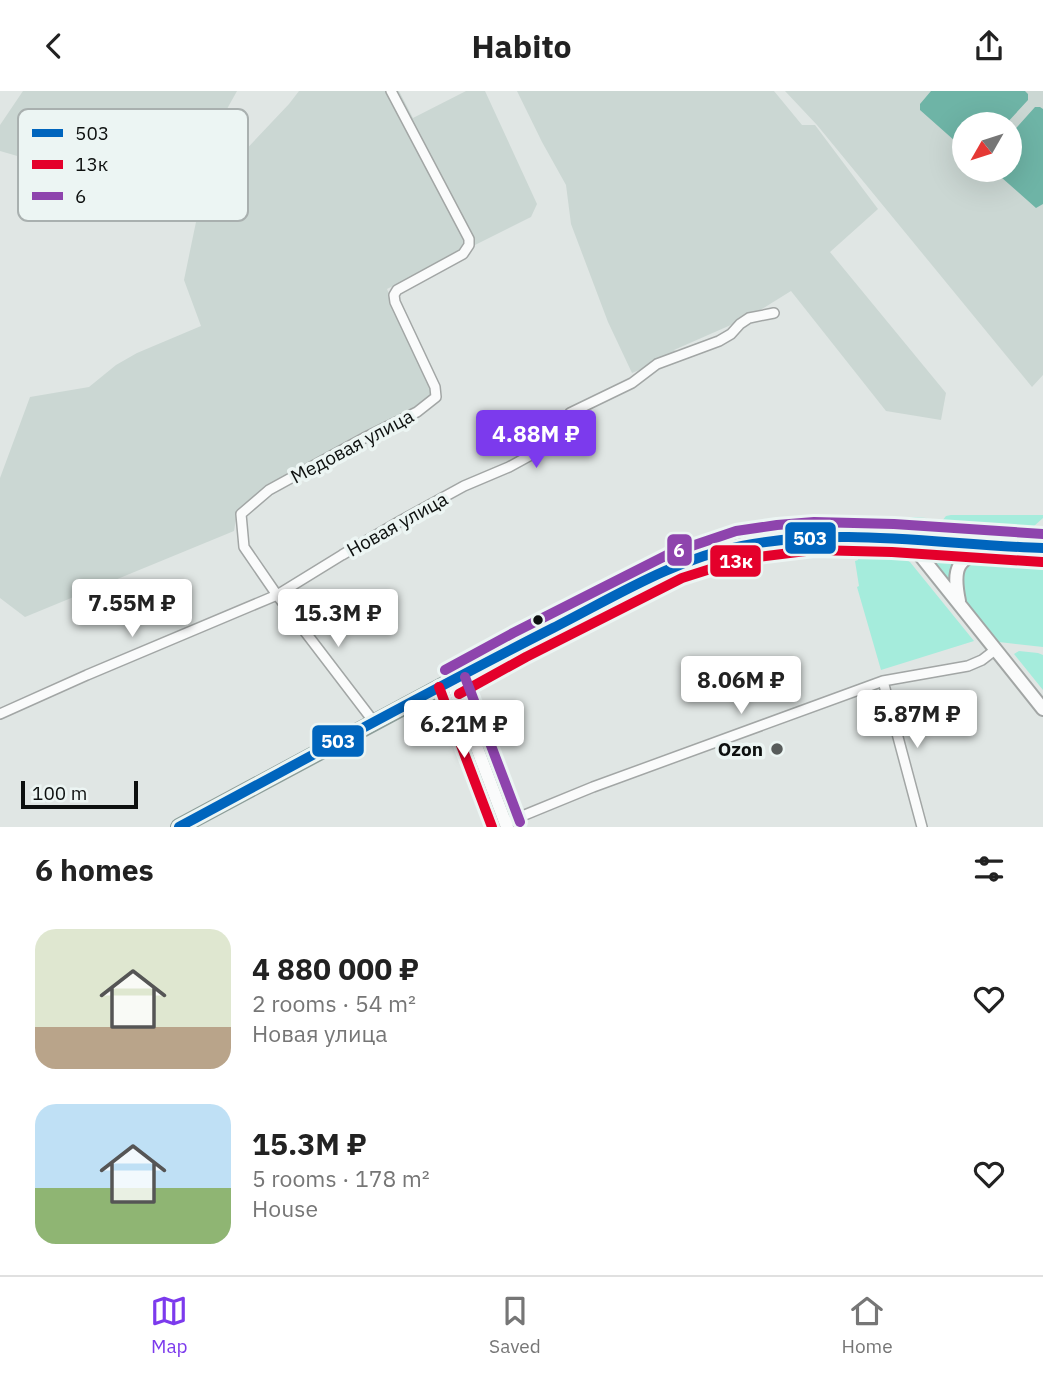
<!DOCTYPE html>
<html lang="en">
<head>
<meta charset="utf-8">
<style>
  body { margin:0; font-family:"IBM Plex Sans",sans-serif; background:#f6f6f6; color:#222; height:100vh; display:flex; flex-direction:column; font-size:26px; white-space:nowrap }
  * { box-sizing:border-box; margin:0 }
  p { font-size:23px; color:#767676 }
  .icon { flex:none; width:38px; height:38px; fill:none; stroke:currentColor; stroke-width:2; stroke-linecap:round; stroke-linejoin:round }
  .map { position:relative; height:736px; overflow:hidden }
  .sheet { display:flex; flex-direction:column; background:#fff; flex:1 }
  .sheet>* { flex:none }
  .needle { width:46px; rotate:231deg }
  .buttons { position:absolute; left:952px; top:21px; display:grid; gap:14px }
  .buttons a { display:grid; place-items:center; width:70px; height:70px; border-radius:50%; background:#fff; box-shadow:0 7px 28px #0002; font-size:35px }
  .scale { position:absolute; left:21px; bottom:18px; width:117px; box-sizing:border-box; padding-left:7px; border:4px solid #0d100f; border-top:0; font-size:19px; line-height:24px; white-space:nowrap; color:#0d100f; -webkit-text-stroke:5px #ecf5f3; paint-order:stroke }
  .price { position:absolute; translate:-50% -60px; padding:0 16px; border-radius:7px; background:#fff; color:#222; font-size:23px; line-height:46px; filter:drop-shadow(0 2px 4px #0008) }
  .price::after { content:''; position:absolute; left:50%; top:42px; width:21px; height:16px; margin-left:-10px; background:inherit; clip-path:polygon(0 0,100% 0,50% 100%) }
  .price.selected { background:#7c3aed; color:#fff }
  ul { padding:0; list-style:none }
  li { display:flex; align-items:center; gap:21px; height:175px; padding:0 35px }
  li span { display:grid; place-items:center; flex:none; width:196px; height:140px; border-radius:21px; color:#555 }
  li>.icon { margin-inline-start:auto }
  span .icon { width:84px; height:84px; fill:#fffc; stroke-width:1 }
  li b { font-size:30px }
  h2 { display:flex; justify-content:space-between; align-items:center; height:84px; padding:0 35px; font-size:30px }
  header { display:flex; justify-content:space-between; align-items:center; height:91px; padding:0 35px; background:#fff; font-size:32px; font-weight:700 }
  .dock { display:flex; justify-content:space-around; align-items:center; height:98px; border-top:2px solid #e0e0e0; background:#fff; font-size:19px; color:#767676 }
  .dock a { display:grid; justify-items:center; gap:4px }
  .dock .selected { color:#7c3aed }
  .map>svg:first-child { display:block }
  .built { fill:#cbd7d3; fill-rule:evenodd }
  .green { fill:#a5ecdc }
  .water { fill:#6eb4a6 }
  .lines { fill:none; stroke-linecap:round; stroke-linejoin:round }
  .street-casing { stroke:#a2a6a5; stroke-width:12 }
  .secondary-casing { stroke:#a2a6a5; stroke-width:16 }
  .primary-casing { stroke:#8c9d99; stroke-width:18 }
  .street { stroke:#fafbfb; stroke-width:9 }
  .secondary { stroke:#fafbfb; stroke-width:12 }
  .primary { stroke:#dce3e1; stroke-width:14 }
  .bus-1-casing { stroke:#ecf5f3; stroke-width:16 }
  .bus-2-casing { stroke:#ecf5f3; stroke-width:16 }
  .bus-3-casing { stroke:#ecf5f3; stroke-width:16 }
  .bus-1 { stroke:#0065bd; stroke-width:10 }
  .bus-2 { stroke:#e4002b; stroke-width:10 }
  .bus-3 { stroke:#8e44ad; stroke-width:10 }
  .bus-dot { fill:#0d100f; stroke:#ecf5f3; stroke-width:2.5 }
  .poi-dot { fill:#575b5a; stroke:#ecf5f3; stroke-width:2.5 }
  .labels { text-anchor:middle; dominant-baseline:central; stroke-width:7; stroke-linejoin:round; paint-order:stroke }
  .street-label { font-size:19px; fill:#0d100f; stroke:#ecf5f3 }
  .poi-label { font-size:19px; font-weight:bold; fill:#0d100f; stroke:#ecf5f3; text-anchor:end }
  .key { fill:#ecf5f3; stroke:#a9b0af; stroke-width:2 }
  .key-label { font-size:19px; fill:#0d100f }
  .line-badge { stroke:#ecf5f3; stroke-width:2.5 }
  .badge-label { font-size:19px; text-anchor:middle; font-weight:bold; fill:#fff }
</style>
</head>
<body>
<header><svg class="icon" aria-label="back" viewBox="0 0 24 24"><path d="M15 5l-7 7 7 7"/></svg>Habito<svg class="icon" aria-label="share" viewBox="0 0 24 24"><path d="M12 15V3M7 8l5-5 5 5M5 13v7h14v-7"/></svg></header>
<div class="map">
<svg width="1043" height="736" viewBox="0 0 1043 736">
  <rect width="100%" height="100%" fill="#e0e6e4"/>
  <path class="built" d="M23,0H237L208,52L153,93L59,77L0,60V34Z
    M299,0H399L413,27L466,0H485L537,113L531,126L387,198L431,297L430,311L237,422L234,440L25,526L0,507V387L30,306L89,296L116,274L137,262L201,235L184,189L196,131L222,84L289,13Z
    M517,0H774L802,34H815L878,118L830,161L946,302L941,329L886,320L791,200L749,226L674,259L681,262L632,282L608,231L571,133L566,94L542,51Z
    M785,0H1043V284L1032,296L817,34ZM964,33H1010V79H964Z"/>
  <path class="green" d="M951,424H1043V427L1024,444L1014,447L948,442L944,439L942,430L946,425Z
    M915,426L926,427L931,430L928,442L856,438L854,429Z
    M858,457L888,459L895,461L910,471L974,550L881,579L857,496L859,495L855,470L858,469Z
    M941,458L954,460L957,464L956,471L947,490L934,473L936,462Z
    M973,467L1043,472V556L999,551L962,506C959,489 962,480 973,467Z
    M1019,560L1038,562L1043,564V599L1014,563Z"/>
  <path class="water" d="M931,0H1025L1028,3V9L1006,33H964V58L920,19V13Z
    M1035,16H1040L1043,18V113L1036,117L993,79H1010V44Z"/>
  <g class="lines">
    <defs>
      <path id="street" d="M883,590L922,736
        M0,623L87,584L277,504L342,464L402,429L464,395L509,376L551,353L563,338L570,322L632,292L657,273L719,250L731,243L740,233L749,227L774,222
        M374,631L277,504L244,456L241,423L269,399L364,347L417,321L436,306L435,296L395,211L394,204L397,199L463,163L469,154V148L391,0
        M505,732L593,696L883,590L968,575L982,569L995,559"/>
      <path id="secondary" d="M908,449L1043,618
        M959,510C952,476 957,467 990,457
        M452,591L507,736"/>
      <path id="primary" d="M179,736L519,554L677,474C763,440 845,443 936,451C972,454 1007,456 1043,457"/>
    </defs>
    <use href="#street" class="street-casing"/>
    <use href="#secondary" class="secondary-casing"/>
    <use href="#primary" class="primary-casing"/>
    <use href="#street" class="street"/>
    <use href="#secondary" class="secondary"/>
    <use href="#primary" class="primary"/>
    <defs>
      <path id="bus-1" d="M179,736C304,669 427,601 553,537C614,506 674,468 742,455C841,435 943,454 1043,457"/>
      <path id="bus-2" d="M439,596L492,736
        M459,603L526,566L682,487L742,468L814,459L892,461L1042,471"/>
      <path id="bus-3" d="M445,579L513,542L671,462L736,440L777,434L814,431L894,433L1043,443
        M465,586L520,731"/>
    </defs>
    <use href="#bus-1" class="bus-1-casing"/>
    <use href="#bus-2" class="bus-2-casing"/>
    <use href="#bus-3" class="bus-3-casing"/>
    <use href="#bus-1" class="bus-1"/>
    <use href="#bus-2" class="bus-2"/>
    <use href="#bus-3" class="bus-3"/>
  </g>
  <circle class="bus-dot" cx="538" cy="529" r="6"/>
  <circle class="poi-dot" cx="777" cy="658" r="7"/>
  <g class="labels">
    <g class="street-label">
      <text transform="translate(352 355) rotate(-28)">Медовая улица</text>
      <text transform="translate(397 433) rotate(-29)">Новая улица</text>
    </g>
    <g class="poi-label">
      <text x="763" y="658">Ozon</text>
    </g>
  </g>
  <rect x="18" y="18" width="230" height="112" rx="10" class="key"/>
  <rect x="32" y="38" width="31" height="8" fill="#0065bd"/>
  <rect x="32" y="69" width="31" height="9" fill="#e4002b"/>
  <rect x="32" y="101" width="31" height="8" fill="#8e44ad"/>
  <g class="key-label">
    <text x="75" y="49">503</text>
    <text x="75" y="80">13к</text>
    <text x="75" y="112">6</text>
  </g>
  <g class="line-badge">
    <rect x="784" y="430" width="53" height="34" rx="7" fill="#0065bd"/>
    <rect x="666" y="442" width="27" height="34" rx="7" fill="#8e44ad"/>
    <rect x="709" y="453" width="53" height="34" rx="7" fill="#e4002b"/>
    <rect x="311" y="633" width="54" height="34" rx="7" fill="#0065bd"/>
  </g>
  <g class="badge-label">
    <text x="810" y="454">503</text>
    <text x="679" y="466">6</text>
    <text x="736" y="477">13к</text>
    <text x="338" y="657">503</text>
  </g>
</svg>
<div class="buttons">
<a><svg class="needle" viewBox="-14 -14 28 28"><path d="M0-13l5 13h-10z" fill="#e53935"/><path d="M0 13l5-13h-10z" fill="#767676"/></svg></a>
</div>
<div class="scale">100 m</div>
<b class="price selected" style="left:536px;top:379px">4.88M ₽</b>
<b class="price" style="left:132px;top:548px">7.55M ₽</b>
<b class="price" style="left:338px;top:558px">15.3M ₽</b>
<b class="price" style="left:741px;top:625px">8.06M ₽</b>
<b class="price" style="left:917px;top:659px">5.87M ₽</b>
<b class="price" style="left:464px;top:669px">6.21M ₽</b>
</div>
<section class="sheet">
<h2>6 homes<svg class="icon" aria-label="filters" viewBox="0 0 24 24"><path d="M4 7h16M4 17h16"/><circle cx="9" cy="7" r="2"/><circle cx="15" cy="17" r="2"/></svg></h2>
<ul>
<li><span style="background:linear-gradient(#dfe7d0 70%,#b9a48a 0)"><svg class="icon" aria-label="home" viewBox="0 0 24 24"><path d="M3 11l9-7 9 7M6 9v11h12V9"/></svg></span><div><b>4 880 000 ₽</b><p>2 rooms · 54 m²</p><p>Новая улица</p></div><svg class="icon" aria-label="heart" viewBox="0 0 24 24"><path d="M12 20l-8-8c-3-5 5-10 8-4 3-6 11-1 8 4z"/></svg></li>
<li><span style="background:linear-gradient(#bfe0f5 60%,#8fb573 0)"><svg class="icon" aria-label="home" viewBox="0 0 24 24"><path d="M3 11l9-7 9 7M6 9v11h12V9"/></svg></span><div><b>15.3M ₽</b><p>5 rooms · 178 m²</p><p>House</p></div><svg class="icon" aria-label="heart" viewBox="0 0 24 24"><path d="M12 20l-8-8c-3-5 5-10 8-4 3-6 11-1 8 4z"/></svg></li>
</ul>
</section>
<nav class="dock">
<a class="selected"><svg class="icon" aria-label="map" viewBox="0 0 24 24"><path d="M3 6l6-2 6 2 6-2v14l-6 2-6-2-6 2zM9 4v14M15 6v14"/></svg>Map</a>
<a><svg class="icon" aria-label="saved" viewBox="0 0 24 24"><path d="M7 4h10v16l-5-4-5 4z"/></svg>Saved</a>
<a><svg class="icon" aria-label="home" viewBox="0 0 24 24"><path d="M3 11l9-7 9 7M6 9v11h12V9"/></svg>Home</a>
</nav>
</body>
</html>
